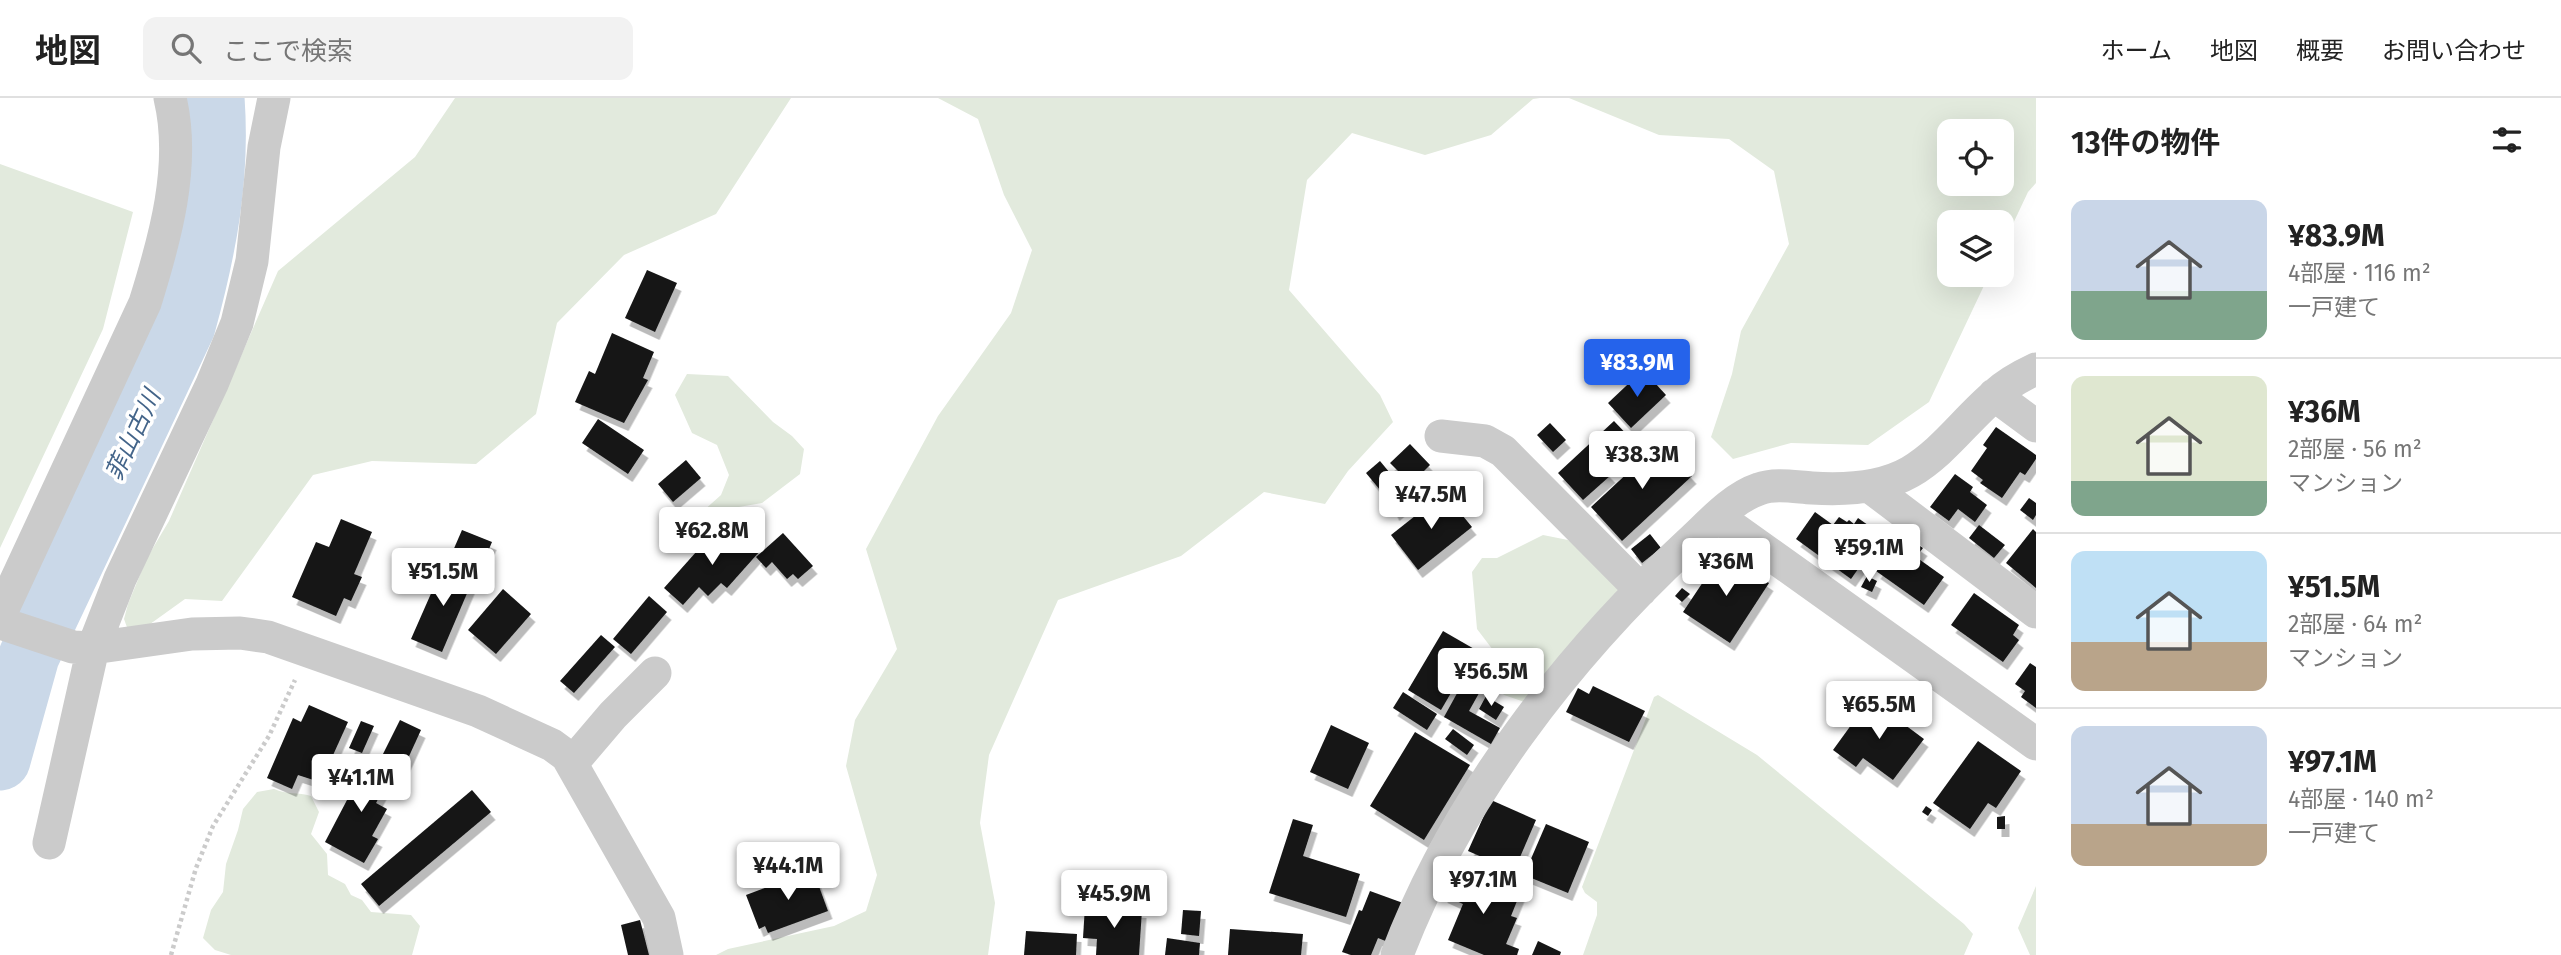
<!DOCTYPE html>
<html lang="ja">
<head>
<meta charset="utf-8">
<style>
  body { margin:0; font-family:"Fira Sans","Noto Sans JP",sans-serif; background:#f2f2f2; color:#222; height:100vh; display:flex; flex-direction:column; font-size:26px; white-space:nowrap }
  * { box-sizing:border-box; margin:0 }
  p { font-size:23px; color:#767676 }
  .icon { flex:none; width:38px; height:38px; fill:none; stroke:currentColor; stroke-width:2; stroke-linecap:round; stroke-linejoin:round }
  .map { position:relative; flex:1; overflow:hidden }
  .panel { display:flex; flex-direction:column; background:#fff; width:525px }
  .panel>* { flex:none }
  .buttons { position:absolute; left:1937px; top:21px; display:grid; gap:14px }
  .buttons a { display:grid; place-items:center; width:77px; height:77px; border-radius:14px; background:#fff; box-shadow:0 7px 28px #0002; font-size:35px }
  .price { position:absolute; translate:-50% -60px; padding:0 16px; border-radius:7px; background:#fff; color:#222; font-size:23px; line-height:46px; filter:drop-shadow(0 2px 4px #0008) }
  .price::after { content:''; position:absolute; left:50%; top:42px; width:21px; height:16px; margin-left:-10px; background:inherit; clip-path:polygon(0 0,100% 0,50% 100%) }
  .price.current { background:#2563eb; color:#fff }
  ul { padding:0; list-style:none }
  li { display:flex; align-items:center; gap:21px; height:175px; padding:0 35px }
  li+li { border-top:2px solid #e0e0e0 }
  li span { display:grid; place-items:center; flex:none; width:196px; height:140px; border-radius:14px; color:#555 }
  li>.icon { margin-inline-start:auto }
  span .icon { width:84px; height:84px; fill:#fffc; stroke-width:1 }
  li b { font-size:30px }
  h2 { display:flex; justify-content:space-between; align-items:center; height:84px; padding:0 35px; font-size:30px }
  header { display:flex; align-items:center; gap:42px; box-sizing:border-box; height:98px; padding:0 35px; background:#fff; border-bottom:2px solid #e0e0e0 }
  header strong { font-size:33px }
  nav { display:flex; gap:38px; margin-inline-start:auto; font-size:24px }
  .search { width:490px; height:63px; background:#f2f2f2; display:flex; align-items:center; gap:18px; box-sizing:border-box; padding:0 24px; border-radius:14px; color:#767676; font-size:26px }
  main { display:flex; flex:1; min-height:0 }
  .map>svg:first-child { display:block }
  .green { fill:#e2eadd; fill-rule:evenodd }
  .lines { fill:none; stroke-linecap:round; stroke-linejoin:round }
  .river { stroke:#cad8e8; stroke-width:61 }
  .building { fill:#151515; filter:url(#shadow) }
  .path { stroke:#cbcbcb; stroke-width:4.5; stroke-dasharray:3.5 3.5; stroke-linecap:butt }
  .minor { stroke:#cbcbcb; stroke-width:33 }
  .labels { text-anchor:middle; dominant-baseline:central; stroke-width:7; stroke-linejoin:round; paint-order:stroke }
  .water-label { font-size:24px; font-style:italic; fill:#436489; stroke:#fff }
</style>
</head>
<body>
<header>
<strong>地図</strong>
<div class="search"><svg class="icon" aria-label="search" viewBox="0 0 24 24"><circle cx="10" cy="10" r="6"/><path d="M15 15l6 6"/></svg>ここで検索</div>
<nav><a>ホーム</a><a>地図</a><a>概要</a><a>お問い合わせ</a></nav>
</header>
<main>
<div class="map">
<svg width="2036" height="857" viewBox="0 0 2036 857">
  <defs>
    <filter id="shadow"><feDropShadow dx="4.5" dy="8" stdDeviation="0" flood-color="#0004"/></filter>
  </defs>
  <rect width="100%" height="100%" fill="#fff"/>
  <path class="green" d="M455,0H791L716,116L624,157L557,225L536,316L476,366L372,363L313,377L222,503L185,501L146,529L128,532L124,521L128,506L147,460L169,423L278,173L415,59Z
    M938,0H1540L1533,1L1491,37L1425,57L1352,35L1307,82L1289,192L1380,297L1393,324L1348,373L1325,406L1264,394L1181,458L1058,502L989,657L980,725L995,805L988,857H716L728,851L834,828L866,813L877,777L846,668L855,622L897,551L866,451L938,318L1011,215L1032,152L1004,97L978,21Z
    M1569,0H2036V85L2028,94L2002,149V124H1950V177H1989L1929,304L1868,347L1791,345L1733,361L1711,339L1732,276L1741,233L1789,146L1774,73L1729,41L1659,37ZM1950,33H2002V86H1950Z
    M0,66L133,114L103,231L0,450Z
    M687,276L728,278L773,324L792,338L804,351L800,376L762,405L733,410L708,423L702,414L721,397L729,377L717,347L692,335L675,297Z
    M1543,437L1568,442L1600,460L1621,497L1530,606L1504,597L1483,575L1493,552L1477,531L1472,474L1482,460H1497Z
    M1658,597L1757,657L1964,826L1973,836L1964,857H1583L1597,817V804L1585,795L1582,789L1654,599Z
    M274,691C287,697 298,694 311,698L319,714L311,736L327,756L328,777L345,786L351,797L362,802L371,814L411,817L420,828L412,857H231L215,852L203,840L211,812L223,794L226,766L238,732L243,711L257,694Z
    M2036,788V857H2030L2018,830Z"/>
  <g class="lines">
    <path class="river" d="M0,662L29,558L185,228C206,151 220,80 214,0"/>
  </g>
  <path class="building" d="M647,172L677,185L655,234L625,220Z
    M612,235L654,254L643,280L648,282L624,325L575,304L589,273L595,276Z
    M1643,272L1666,297L1631,330L1608,305Z
    M598,321L644,352L628,376L582,345Z
    M1614,323L1633,343L1604,370L1611,377L1583,402L1558,375Z
    M1550,325L1566,342L1553,354L1537,337Z
    M1996,329L2036,357V361L2025,377L2020,374L2002,400L1980,385L1983,382L1971,373L1987,350L1983,347Z
    M1661,344L1692,378L1622,443L1591,409Z
    M1410,346L1430,367L1411,386L1390,365Z
    M686,362L701,380L673,404L658,386Z
    M1380,363L1404,392L1390,404L1366,375Z
    M1436,374L1439,379L1395,415L1392,409Z
    M1955,376L1973,389L1970,394L1987,407L1975,424L1958,411L1949,423L1930,409Z
    M1444,395L1472,429L1418,472L1391,437Z
    M2029,400L2036,405V417L2033,422L2020,412Z
    M1815,414L1833,427L1839,419L1847,424L1849,422L1854,426L1858,420L1882,437L1851,481L1796,441Z
    M341,421L372,434L354,476L362,479L351,503L344,500L336,518L292,499L316,444L329,449Z
    M1979,427L2005,447L1994,460L1969,440Z
    M2033,431L2036,434V490L2006,465Z
    M462,432L492,444L479,475L449,462Z
    M739,434L760,453L727,490L721,485L708,498L699,489L683,507L664,490L713,435L727,447Z
    M783,435L813,468L798,481L793,476L787,481L772,464L766,470L756,459Z
    M1650,436L1661,450L1642,465L1631,451Z
    M1902,436L1923,450L1916,459L1944,479L1924,507L1876,473Z
    M1723,454L1769,485L1730,545L1683,514Z
    M444,466L474,479L442,554L411,541Z
    M1867,478L1877,483L1872,494L1861,489Z
    M1682,490L1690,496L1682,504L1675,498Z
    M503,491L531,516L496,556L468,532Z
    M1974,495L2019,527L2013,537L2019,542L2003,564L1951,527Z
    M649,498L667,514L631,556L613,541Z
    M1443,533L1476,552L1441,612L1408,592Z
    M601,537L615,549L574,595L560,583Z
    M2030,565L2036,569V610L2021,599L2025,593L2015,586Z
    M1466,579L1483,588L1469,613L1500,630L1491,646L1444,619Z
    M1593,588L1645,613L1629,644L1566,614L1578,590L1589,596Z
    M1403,594L1437,616L1427,632L1393,610Z
    M1486,598L1504,609L1496,622L1479,611Z
    M1870,601L1924,641L1893,682L1863,660L1856,669L1833,652Z
    M309,607L348,624L329,666L337,670L329,687L298,677L292,691L267,680L293,620L301,624Z
    M400,622L421,632L405,667L383,656Z
    M361,623L374,628L362,655L349,650Z
    M1331,627L1369,645L1348,691L1310,674Z
    M1453,631L1474,647L1467,657L1445,641Z
    M1415,634L1470,667L1424,742L1370,708Z
    M1978,643L2021,673L1996,710L1988,705L1970,731L1933,705Z
    M369,660L393,673L376,705L387,711L372,738L378,741L364,765L325,744Z
    M472,692L491,714L379,808L361,786Z
    M1491,702L1536,722L1514,773L1468,753Z
    M1926,708L1932,712L1928,718L1922,714Z
    M2005,718V731H1997V719Z
    M1293,721L1313,727L1303,758L1360,776L1346,819L1269,795Z
    M1546,726L1589,744L1568,795L1524,777Z
    M813,772L828,813L768,835L765,828L759,831L746,797Z
    M1452,776L1492,793L1497,783L1521,793L1511,818L1517,820L1506,846L1519,851L1517,857H1484L1448,842L1463,806L1443,797Z
    M1370,793L1403,805L1388,844L1378,840L1371,857H1351L1342,854L1359,812L1362,813Z
    M1085,808L1142,812L1139,857H1096L1097,841L1083,840Z
    M1183,812L1201,813L1199,838L1181,836Z
    M640,822L649,857H628L621,827Z
    M1230,831L1303,836L1301,857H1228Z
    M1026,833L1077,836L1076,857H1024Z
    M1167,840L1200,845L1199,857H1165Z
    M1538,843L1561,854L1560,857H1532Z"/>
  <g class="lines">
    <path class="path" d="M171,857L196,770L213,728L269,638L295,582"/>
    <path class="minor" d="M1994,297L2036,328
      M1441,338L1485,343L1503,353L1641,492
      M1869,388L2036,514
      M1718,419L2036,646
      M0,517L145,205C165,141 186,67 170,0
      M0,525L73,549L93,550L192,536L240,535L268,539L478,613L552,647L567,658L659,820L667,857
      M573,664L613,617L655,575
      M49,745L93,550L120,481L212,286L237,225L252,163L264,49L274,0
      M1397,857C1456,702 1567,558 1688,446C1709,427 1732,400 1759,391C1775,385 1795,389 1812,390C1843,392 1882,390 1910,374C1944,354 1966,321 1996,296C2008,285 2021,278 2036,271"/>
  </g>
  <g class="labels">
    <g class="water-label">
      <text transform="translate(133 337) rotate(-65)">菲山古川</text>
    </g>
  </g>
</svg>
<div class="buttons">
<a><svg class="icon" aria-label="locate" viewBox="0 0 24 24"><circle cx="12" cy="12" r="6"/><path d="M12 2v4M12 18v4M2 12h4M18 12h4"/></svg></a>
<a><svg class="icon" aria-label="layers" viewBox="0 0 24 24"><path d="M12 4l9 5-9 5-9-5zM3 14l9 5 9-5"/></svg></a>
</div>
<b class="price current" style="left:1637px;top:301px">¥83.9M</b>
<b class="price" style="left:1642px;top:393px">¥38.3M</b>
<b class="price" style="left:1431px;top:433px">¥47.5M</b>
<b class="price" style="left:712px;top:469px">¥62.8M</b>
<b class="price" style="left:1869px;top:486px">¥59.1M</b>
<b class="price" style="left:1726px;top:500px">¥36M</b>
<b class="price" style="left:443px;top:510px">¥51.5M</b>
<b class="price" style="left:1491px;top:610px">¥56.5M</b>
<b class="price" style="left:1879px;top:643px">¥65.5M</b>
<b class="price" style="left:361px;top:716px">¥41.1M</b>
<b class="price" style="left:788px;top:804px">¥44.1M</b>
<b class="price" style="left:1483px;top:818px">¥97.1M</b>
<b class="price" style="left:1114px;top:832px">¥45.9M</b>
</div>
<section class="panel">
<h2>13件の物件<svg class="icon" aria-label="filters" viewBox="0 0 24 24"><path d="M4 7h16M4 17h16"/><circle cx="9" cy="7" r="2"/><circle cx="15" cy="17" r="2"/></svg></h2>
<ul>
<li><span style="background:linear-gradient(#c9d6e8 65%,#7fa58c 0)"><svg class="icon" aria-label="home" viewBox="0 0 24 24"><path d="M3 11l9-7 9 7M6 9v11h12V9"/></svg></span><div><b>¥83.9M</b><p>4部屋 · 116 m²</p><p>一戸建て</p></div></li>
<li><span style="background:linear-gradient(#dfe7d0 75%,#7fa58c 0)"><svg class="icon" aria-label="home" viewBox="0 0 24 24"><path d="M3 11l9-7 9 7M6 9v11h12V9"/></svg></span><div><b>¥36M</b><p>2部屋 · 56 m²</p><p>マンション</p></div></li>
<li><span style="background:linear-gradient(#bfe0f5 65%,#b9a48a 0)"><svg class="icon" aria-label="home" viewBox="0 0 24 24"><path d="M3 11l9-7 9 7M6 9v11h12V9"/></svg></span><div><b>¥51.5M</b><p>2部屋 · 64 m²</p><p>マンション</p></div></li>
<li><span style="background:linear-gradient(#c9d6e8 70%,#b9a48a 0)"><svg class="icon" aria-label="home" viewBox="0 0 24 24"><path d="M3 11l9-7 9 7M6 9v11h12V9"/></svg></span><div><b>¥97.1M</b><p>4部屋 · 140 m²</p><p>一戸建て</p></div></li>
</ul>
</section>
</main>
</body>
</html>
